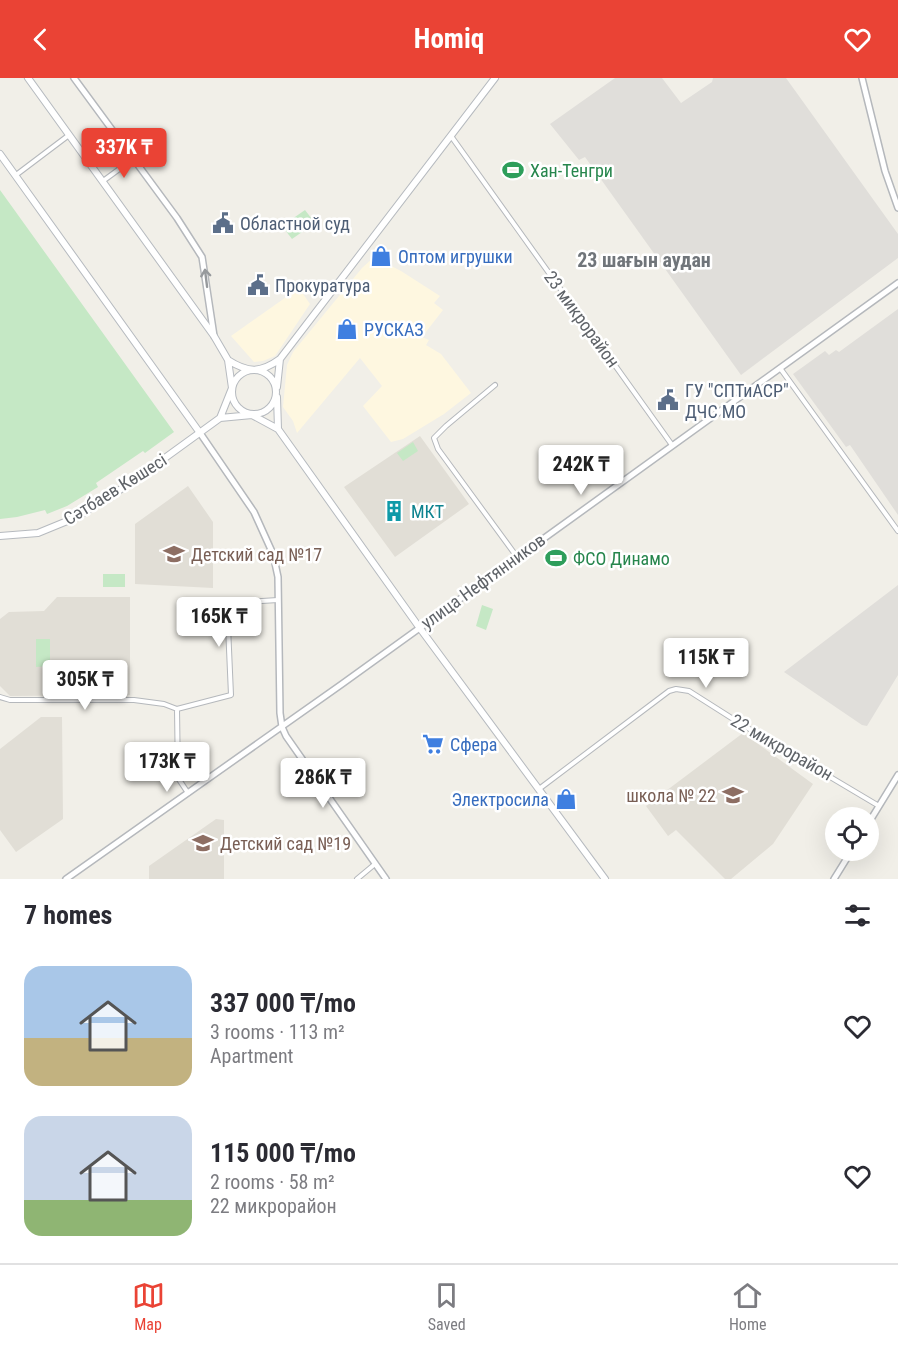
<!DOCTYPE html>
<html lang="en">
<head>
<meta charset="utf-8">
<style>
  body { margin:0; font-family:"Roboto Condensed",sans-serif; background:#f2f2f3; color:#2b2b33; height:100vh; display:flex; flex-direction:column; font-size:22px; white-space:nowrap }
  * { box-sizing:border-box; margin:0 }
  p { font-size:20px; color:#7c7c81 }
  .icon { flex:none; width:33px; height:33px; fill:none; stroke:currentColor; stroke-width:2; stroke-linecap:round; stroke-linejoin:round }
  .map { position:relative; height:801px; overflow:hidden }
  .panel { display:flex; flex-direction:column; background:#fff; flex:1 }
  .panel>* { flex:none }
  .buttons { position:absolute; left:825px; top:729px; display:grid; gap:12px }
  .buttons a { display:grid; place-items:center; width:54px; height:54px; border-radius:50%; background:#fff; box-shadow:0 6px 24px #0002; font-size:30px }
  .price { position:absolute; translate:-50% -51px; padding:0 14px; border-radius:6px; background:#fff; color:#222; font-size:20px; line-height:39px; filter:drop-shadow(0 2px 3px #0008) }
  .price::after { content:''; position:absolute; left:50%; top:36px; width:18px; height:14px; margin-left:-9px; background:inherit; clip-path:polygon(0 0,100% 0,50% 100%) }
  .price.on { background:#ea4335; color:#fff }
  ul { padding:0; list-style:none }
  li { display:flex; align-items:center; gap:18px; height:150px; padding:0 24px }
  li span { display:grid; place-items:center; flex:none; width:168px; height:120px; border-radius:18px; color:#555 }
  li>.icon { margin-inline-start:auto }
  span .icon { width:72px; height:72px; fill:#fffc; stroke-width:1 }
  li b { font-size:26px }
  h2 { display:flex; justify-content:space-between; align-items:center; height:72px; padding:0 24px; font-size:26px }
  header { display:flex; justify-content:space-between; align-items:center; height:78px; padding:0 24px; background:#ea4335; color:#fff; font-size:27px; font-weight:700 }
  .tab-bar { display:flex; justify-content:space-around; align-items:center; height:84px; border-top:2px solid #e1e1e2; background:#fff; font-size:16px; color:#7c7c81 }
  .tab-bar a { display:grid; justify-items:center; gap:3px }
  .tab-bar .on { color:#ea4335 }
  .map>svg:first-child { display:block }
  .commercial { fill:#fef7e0 }
  .industrial { fill:#e0deda }
  .education { fill:#e1ded6 }
  .green { fill:#c5e8c5 }
  .lines { fill:none; stroke-linecap:round; stroke-linejoin:round }
  .minor-casing { stroke:#b5b8bc; stroke-width:6 }
  .tertiary-casing { stroke:#b5b8bc; stroke-width:8 }
  .secondary-casing { stroke:#b6babf; stroke-width:8 }
  .minor { stroke:#fff; stroke-width:4 }
  .tertiary { stroke:#fff; stroke-width:5 }
  .secondary { stroke:#fff; stroke-width:6 }
  .oneway { stroke:#979a9d }
  .labels { text-anchor:middle; dominant-baseline:central; stroke-width:5; stroke-linejoin:round; paint-order:stroke }
  .leisure-label { font-size:18px; fill:#27864d; stroke:#fff; text-anchor:start }
  .service-label { font-size:18px; fill:#4e5e75; stroke:#fff; text-anchor:start }
  .shop-label { font-size:18px; fill:#366cbe; stroke:#fff; text-anchor:start }
  .street-label { font-size:18px; fill:#5f6368; stroke:#fff }
  .culture-label { font-size:18px; fill:#0d838f; stroke:#fff; text-anchor:start }
  .education-label { font-size:18px; fill:#785e54; stroke:#fff; text-anchor:start }
  .neighbourhood-label { font-size:20px; font-weight:bold; fill:#70757a; stroke:#fff }
</style>
</head>
<body>
<header><svg class="icon" aria-label="back" viewBox="0 0 24 24"><path d="M15 5l-7 7 7 7"/></svg>Homiq<svg class="icon" aria-label="heart" viewBox="0 0 24 24"><path d="M12 20l-8-8c-3-5 5-10 8-4 3-6 11-1 8 4z"/></svg></header>
<div class="map">
<svg width="898" height="801" viewBox="0 0 898 801">
  <rect width="100%" height="100%" fill="#f1efe8"/>
  <path class="commercial" d="M374,179L401,193L440,218L434,225L443,232L422,259L429,262L426,267L441,276L471,315L444,336L403,361L391,364L363,328L382,308L360,280L297,355L293,343L283,329L287,287L293,274L362,190Z
    M299,210L310,226L275,278L263,283L254,284L231,258Z"/>
  <path class="industrial" d="M615,0H662L681,25L712,4L713,0H786L898,156V180L741,297L585,79L579,82L550,46Z
    M898,231V437L850,367L846,369L793,296L825,273L829,277L836,272L839,274Z
    M898,507V597L867,648L862,647L784,594Z"/>
  <path class="education" d="M420,358L469,426L395,479L344,409Z
    M188,408L213,444V510L135,506V446Z
    M57,519H130V617L10,618L0,608V541L9,534L44,533Z
    M41,639H62L63,741L16,774L0,752V671Z
    M743,655L813,706L773,766L731,801H725L676,752L668,758L646,728Z
    M216,741L224,742V801H149V788Z"/>
  <path class="green" d="M0,112L174,354L145,375L143,373L96,405L98,409L67,428L47,436L45,432L17,439L0,441Z
    M305,132L315,145L292,161L282,148Z
    M413,364L418,373L403,383L397,375Z
    M103,496H125V509H103Z
    M482,527L493,531L486,552L476,548Z
    M36,561H50V588L36,589Z"/>
  <g class="lines">
    <defs>
      <path id="minor" d="M451,58L672,367
        M16,97L69,57
        M103,103L133,81
        M780,290L898,453
        M495,307L446,348L434,360L438,371L517,479
        M0,619L10,622H134L164,626L177,631
        M539,711L669,613L676,611L689,613L741,646L879,728
        M188,715L178,700L177,631L231,617L227,525L278,522
        M357,801L375,786"/>
      <path id="tertiary" d="M74,0L177,140L202,179L214,258
        M862,0L885,93L898,130
        M200,355L254,434L273,476L278,499L280,635L282,649L286,658L386,801
        M868,746L898,697
        M66,801L342,606L898,205
        M834,801L852,772"/>
      <path id="secondary" d="M28,0L214,258L228,282L232,310L220,340
        M0,76L200,355
        M228,282C248,295 261,295 280,281L495,0
        M232 314a22 22 0 1 1 44 0a22 22 0 1 1-44 0Z
        M277,309L280,281
        M277,319L278,351
        M0,458L38,455L77,439L129,406L220,340L252,337L278,351L419,549L605,801"/>
    </defs>
    <use href="#minor" class="minor-casing"/>
    <use href="#tertiary" class="tertiary-casing"/>
    <use href="#secondary" class="secondary-casing"/>
    <use href="#minor" class="minor"/>
    <use href="#tertiary" class="tertiary"/>
    <use href="#secondary" class="secondary"/>
  </g>
  <defs><path id="oneway-shaft" d="M-6 0H5M1.5-3L5.5 0L1.5 3" fill="none" stroke-width="1.6" stroke-linecap="round" stroke-linejoin="round" transform="scale(1.5)"/></defs>
  <use class="oneway" href="#oneway-shaft" transform="translate(206 200) rotate(-97)"/>
  <defs>
    <symbol id="stadium-bare" viewBox="-9 -9 18 18"><path d="M0-5a6.5 5 0 1 0 0 10a6.5 5 0 1 0 0-10ZM-3.5-1.8h7v3.6h-7Z" fill="#2e9e5b" stroke="#fff" stroke-width="2.5" paint-order="stroke"/></symbol>
    <symbol id="civic-bare" viewBox="-9 -9 18 18"><path d="M-.6-6.5H3V-4.5H.6V-3L4-1V1h2V6H-6V1h2V-1L-.6-3ZM-1.2 2.5V6h2.4V2.5Z" fill="#5c6f8a" stroke="#fff" stroke-width="2.5" paint-order="stroke"/></symbol>
    <symbol id="shop-bare" viewBox="-9 -9 18 18"><path d="M-5-2.5h2.3a2.7 3.5 0 0 1 5.4 0H5L5.5 6h-11ZM-1.5-2.5h3a1.5 2.3 0 0 0-3 0Z" fill="#3f7fe0" stroke="#fff" stroke-width="2.5" paint-order="stroke"/></symbol>
    <symbol id="building-bare" viewBox="-9 -9 18 18"><path d="M-4-6H4V6H1V3H-1V6H-4ZM-2.5-4.3h1.7v1.8h-1.7ZM.8-4.3h1.7v1.8H.8ZM-2.5-1h1.7V.8h-1.7ZM.8-1h1.7V.8H.8Z" fill="#0f9aa8" stroke="#fff" stroke-width="2.5" paint-order="stroke"/></symbol>
    <symbol id="school-bare" viewBox="-9 -9 18 18"><path d="M0-5L7-2L0 1L-7-2ZM-4 1L0 2.5L4 1V4Q0 6-4 4Z" fill="#8d6e63" stroke="#fff" stroke-width="2.5" paint-order="stroke"/></symbol>
    <symbol id="supermarket-bare" viewBox="-9 -9 18 18"><path d="M-6-5.5h2.5l.6 2H6L4.5 2H-2.5L-4.4-4H-6ZM-1.5 3.2a1.3 1.3 0 1 0 .1 0ZM3 3.2a1.3 1.3 0 1 0 .1 0Z" fill="#3f7fe0" stroke="#fff" stroke-width="2.5" paint-order="stroke"/></symbol>
  </defs>
  <g fill-rule="evenodd">
    <use href="#stadium-bare" x="498" y="77" width="30" height="30"/>
    <use href="#civic-bare" x="208" y="130" width="30" height="30"/>
    <use href="#shop-bare" x="366" y="163" width="30" height="30"/>
    <use href="#civic-bare" x="243" y="192" width="30" height="30"/>
    <use href="#shop-bare" x="332" y="236" width="30" height="30"/>
    <use href="#civic-bare" x="653" y="307" width="30" height="30"/>
    <use href="#building-bare" x="379" y="418" width="30" height="30"/>
    <use href="#school-bare" x="159" y="461" width="30" height="30"/>
    <use href="#stadium-bare" x="541" y="465" width="30" height="30"/>
    <use href="#supermarket-bare" x="418" y="651" width="30" height="30"/>
    <use href="#school-bare" x="718" y="702" width="30" height="30"/>
    <use href="#shop-bare" x="551" y="706" width="30" height="30"/>
    <use href="#school-bare" x="188" y="750" width="30" height="30"/>
  </g>
  <g class="labels">
    <g class="leisure-label">
      <text x="530" y="92">Хан-Тенгри</text>
      <text x="573" y="480">ФСО Динамо</text>
    </g>
    <g class="service-label">
      <text x="240" y="145">Областной суд</text>
      <text x="275" y="207">Прокуратура</text>
      <text x="685" y="312">ГУ "СПТиАСР"<tspan x="685" dy="21">ДЧС МО</tspan></text>
    </g>
    <g class="shop-label">
      <text x="398" y="178">Оптом игрушки</text>
      <text x="364" y="251">РУСКАЗ</text>
      <text x="450" y="666">Сфера</text>
      <text x="549" y="721" text-anchor="end">Электросила</text>
    </g>
    <g class="street-label">
      <text transform="translate(582 241) rotate(54)">23 микрорайон</text>
      <text transform="translate(115 411) rotate(-32)">Сәтбаев Көшесі</text>
      <text transform="translate(483 503) rotate(-36)">улица Нефтянников</text>
      <text transform="translate(782 669) rotate(30)">22 микрорайон</text>
    </g>
    <g class="culture-label">
      <text x="411" y="433">МКТ</text>
    </g>
    <g class="education-label">
      <text x="191" y="476">Детский сад №17</text>
      <text x="716" y="717" text-anchor="end">школа № 22</text>
      <text x="220" y="765">Детский сад №19</text>
    </g>
    <g class="neighbourhood-label">
      <text x="644" y="182">23 шағын аудан</text>
    </g>
  </g>
</svg>
<div class="buttons">
<a><svg class="icon" aria-label="locate" viewBox="0 0 24 24"><circle cx="12" cy="12" r="6"/><path d="M12 2v4M12 18v4M2 12h4M18 12h4"/></svg></a>
</div>
<b class="price on" style="left:124px;top:101px">337K ₸</b>
<b class="price" style="left:581px;top:418px">242K ₸</b>
<b class="price" style="left:219px;top:570px">165K ₸</b>
<b class="price" style="left:706px;top:611px">115K ₸</b>
<b class="price" style="left:85px;top:633px">305K ₸</b>
<b class="price" style="left:167px;top:715px">173K ₸</b>
<b class="price" style="left:323px;top:731px">286K ₸</b>
</div>
<section class="panel">
<h2>7 homes<svg class="icon" aria-label="filters" viewBox="0 0 24 24"><path d="M4 7h16M4 17h16"/><circle cx="9" cy="7" r="2"/><circle cx="15" cy="17" r="2"/></svg></h2>
<ul>
<li><span style="background:linear-gradient(#a9c7e8 60%,#c2b280 0)"><svg class="icon" aria-label="home" viewBox="0 0 24 24"><path d="M3 11l9-7 9 7M6 9v11h12V9"/></svg></span><div><b>337 000 ₸/mo</b><p>3 rooms · 113 m²</p><p>Apartment</p></div><svg class="icon" aria-label="heart" viewBox="0 0 24 24"><path d="M12 20l-8-8c-3-5 5-10 8-4 3-6 11-1 8 4z"/></svg></li>
<li><span style="background:linear-gradient(#c9d6e8 70%,#8fb573 0)"><svg class="icon" aria-label="home" viewBox="0 0 24 24"><path d="M3 11l9-7 9 7M6 9v11h12V9"/></svg></span><div><b>115 000 ₸/mo</b><p>2 rooms · 58 m²</p><p>22 микрорайон</p></div><svg class="icon" aria-label="heart" viewBox="0 0 24 24"><path d="M12 20l-8-8c-3-5 5-10 8-4 3-6 11-1 8 4z"/></svg></li>
</ul>
</section>
<nav class="tab-bar">
<a class="on"><svg class="icon" aria-label="map" viewBox="0 0 24 24"><path d="M3 6l6-2 6 2 6-2v14l-6 2-6-2-6 2zM9 4v14M15 6v14"/></svg>Map</a>
<a><svg class="icon" aria-label="saved" viewBox="0 0 24 24"><path d="M7 4h10v16l-5-4-5 4z"/></svg>Saved</a>
<a><svg class="icon" aria-label="home" viewBox="0 0 24 24"><path d="M3 11l9-7 9 7M6 9v11h12V9"/></svg>Home</a>
</nav>
</body>
</html>
